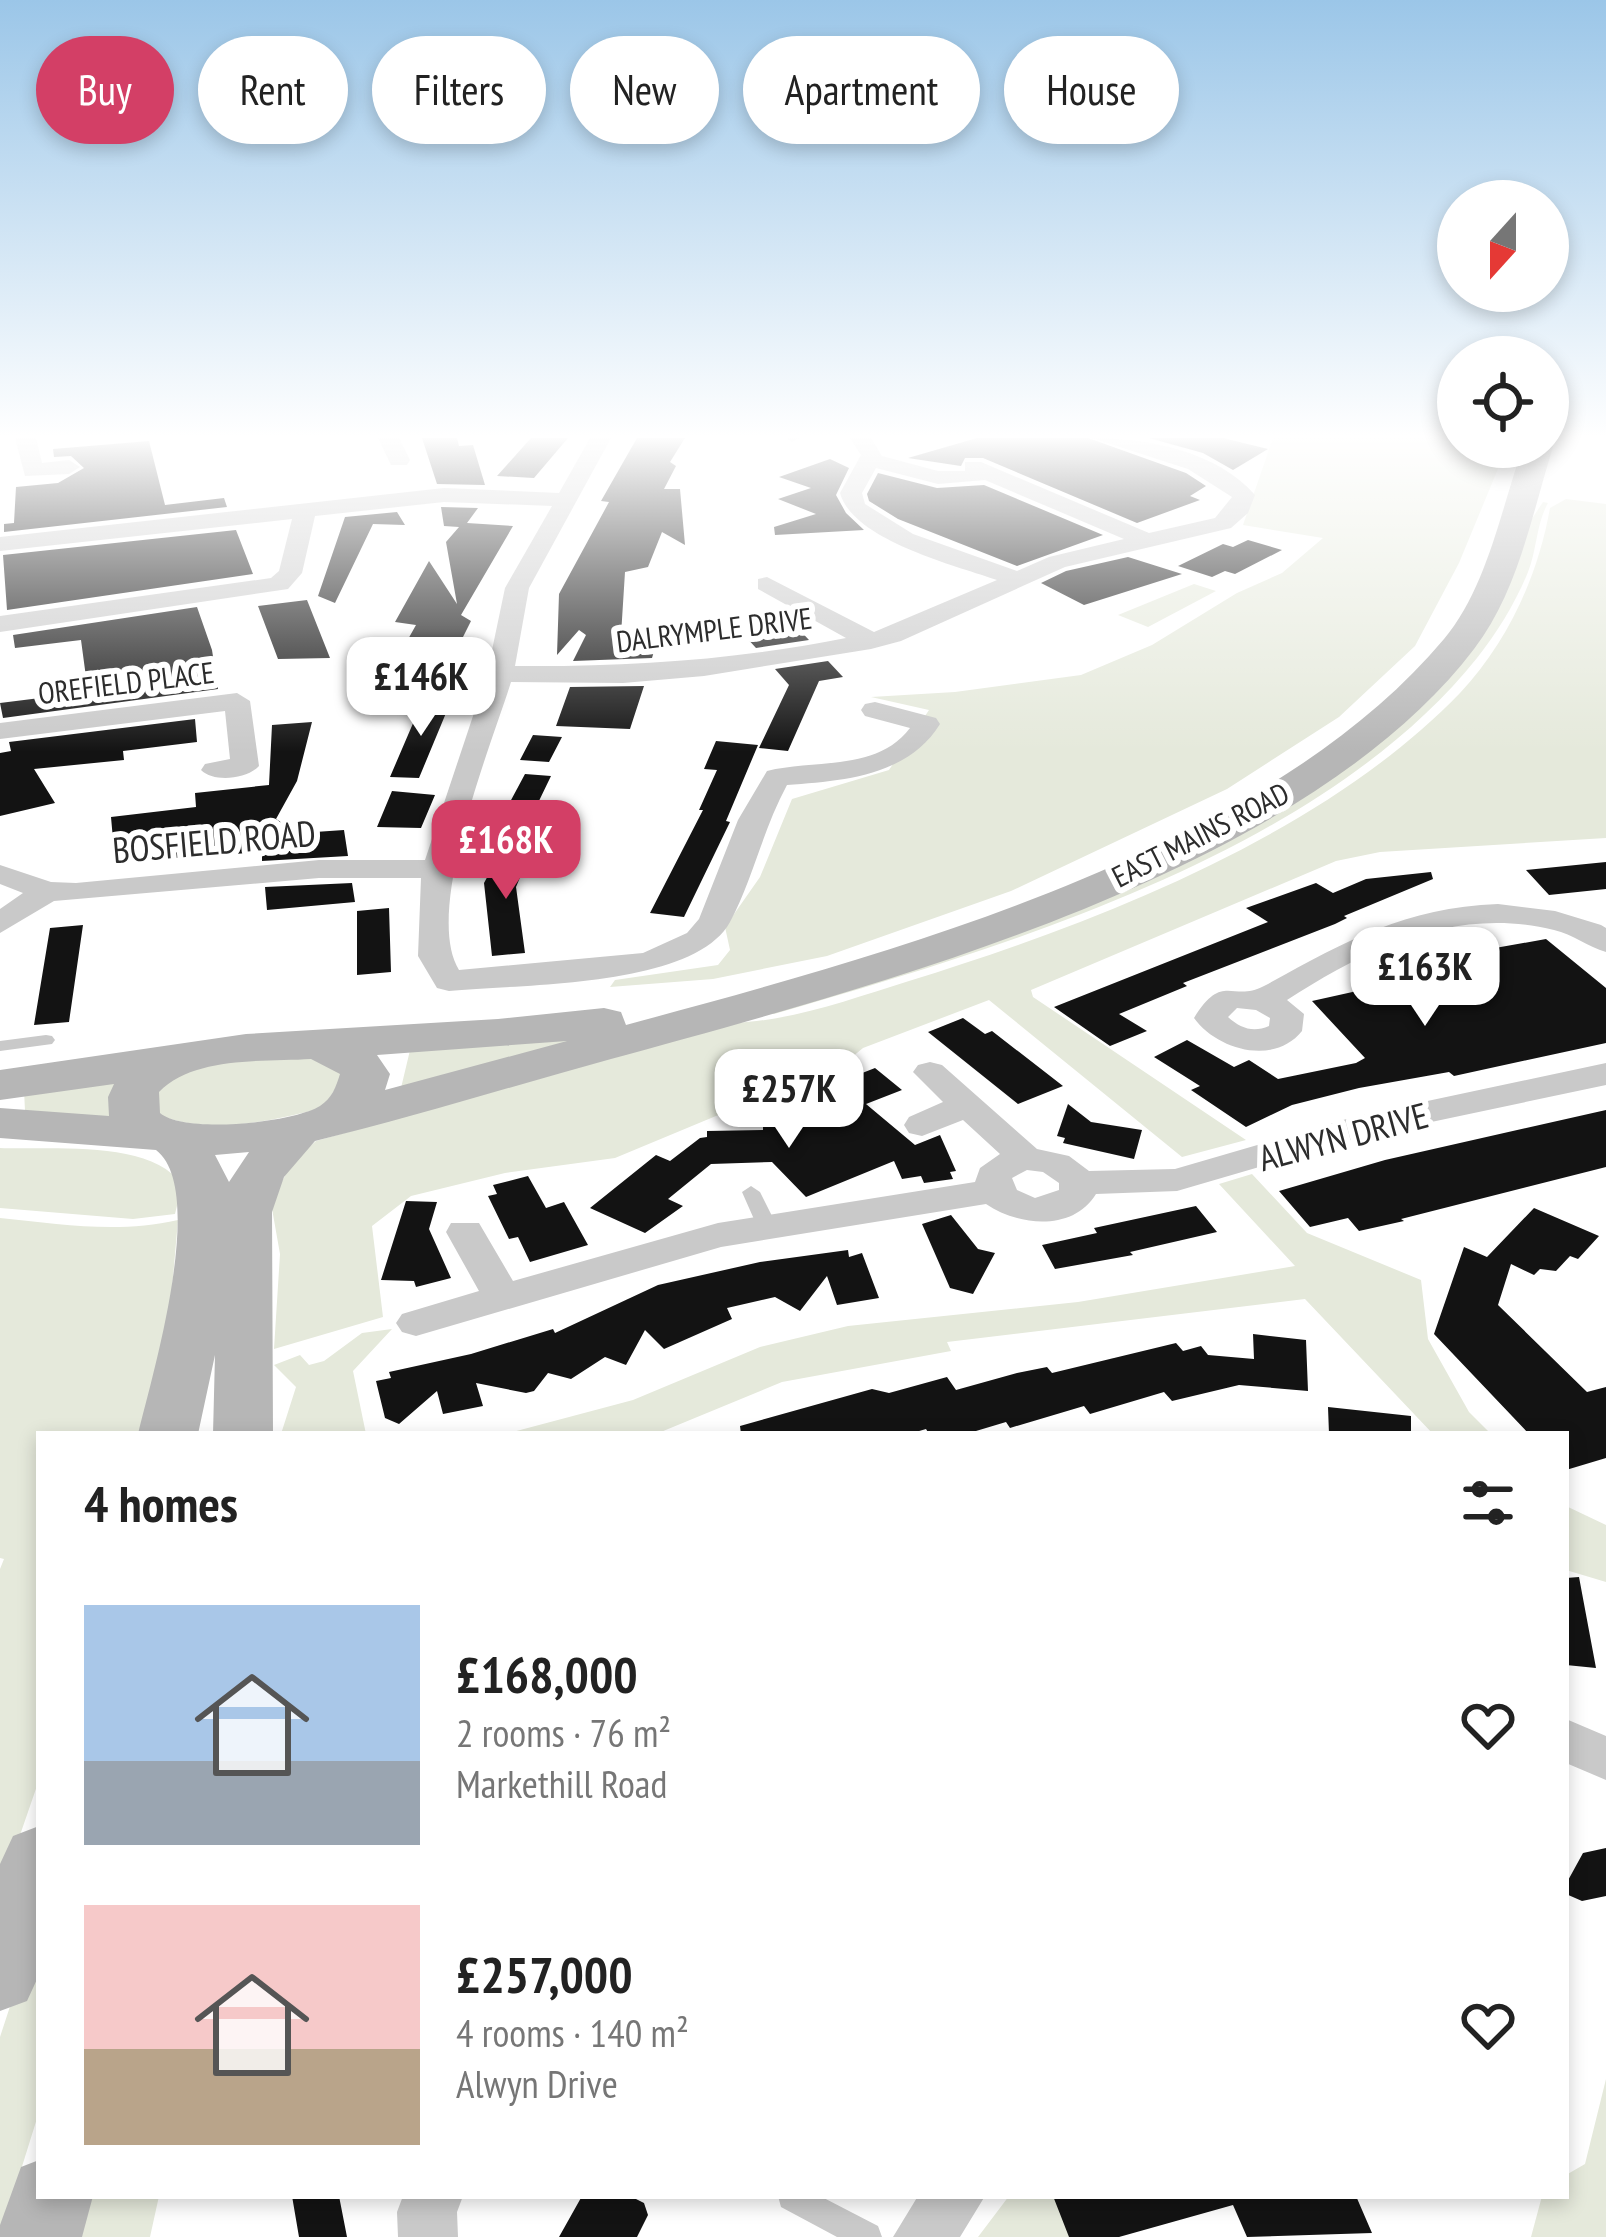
<!DOCTYPE html>
<html lang="en">
<head>
<meta charset="utf-8">
<style>
  body { margin:0; font-family:"PT Sans Narrow",sans-serif; background:#f6f6f6; color:#222; height:100vh; display:flex; flex-direction:column; font-size:45px; white-space:nowrap }
  * { box-sizing:border-box; margin:0 }
  p { font-size:39px; color:#767676 }
  .icon { flex:none; width:66px; height:66px; fill:none; stroke:currentColor; stroke-width:2; stroke-linecap:round; stroke-linejoin:round }
  .map { position:relative; flex:1; overflow:hidden }
  .drawer { position:absolute; left:36px; top:1431px; width:1533px; height:768px; display:flex; flex-direction:column; background:#fff; border-radius:0px; box-shadow:0 6px 18px #0003 }
  .drawer>* { flex:none }
  .hud { position:absolute; left:36px; top:36px; width:1536px; height:108px; display:flex; gap:24px }
  .needle { width:78px; rotate:201deg }
  .controls { position:absolute; left:1437px; top:180px; display:grid; gap:24px }
  .controls a { display:grid; place-items:center; width:132px; height:132px; border-radius:50%; background:#fff; box-shadow:0 6px 18px #0003; font-size:60px }
  .price { position:absolute; translate:-50% -102px; padding:0 27px; border-radius:24px; background:#fff; color:#222; font-size:39px; line-height:78px; filter:drop-shadow(0 3px 6px #0008) }
  .price::after { content:''; position:absolute; left:50%; top:72px; width:36px; height:27px; margin-left:-18px; background:inherit; clip-path:polygon(0 0,100% 0,50% 100%) }
  .price.on { background:#d33f66; color:#fff }
  ul { padding:0; list-style:none }
  li { display:flex; align-items:center; gap:36px; height:300px; padding:0 48px }
  li span { display:grid; place-items:center; flex:none; width:336px; height:240px; border-radius:0px; color:#555 }
  li>.icon { margin-inline-start:auto }
  span .icon { width:144px; height:144px; fill:#fffc; stroke-width:1 }
  li b { font-size:51px }
  h2 { display:flex; justify-content:space-between; align-items:center; height:144px; padding:0 48px; font-size:51px }
  .chip { padding:0 42px; border-radius:54px; background:#fff; box-shadow:0 6px 18px #0003; font-size:42px; line-height:108px }
  .chip.on { background:#d33f66; color:#fff }
  .map>svg:first-child { display:block }
  .green { fill:#e5e9db }
  .building { fill:#131313 }
  .lines { fill:none; stroke-linecap:round; stroke-linejoin:round }
  .lane { fill:#c9c9c9; fill-rule:evenodd }
  .street { fill:#c9c9c9; fill-rule:evenodd }
  .secondary { fill:#b6b6b6; fill-rule:evenodd }
  .labels { text-anchor:middle; dominant-baseline:central; stroke-width:12; stroke-linejoin:round; paint-order:stroke }
  .far-street-label { font-size:30px; fill:#2c2c2c; stroke:#fff }
  .street-label { font-size:36px; fill:#2c2c2c; stroke:#fff }
</style>
</head>
<body>
<div class="map">
<svg width="1606" height="2237" viewBox="0 0 1606 2237">
  <rect width="100%" height="100%" fill="#fff"/>
  <path class="green" d="M1273,438H1458V447H1507L1459,563L1415,646L1339,717L1227,789L1011,891L827,956L713,979L610,987L615,980L718,965L730,950L725,927L760,877L792,799L889,770L929,710L871,697L955,692L1081,675L1152,645L1237,593L1282,573L1323,538L1243,525Z
    M1566,499L1606,504V838L1380,852L1336,861L1031,990L1033,997L1246,1140L1182,1157L989,1000L863,1048L846,1062L615,1158L505,1173L411,1196L372,1226L383,1317L274,1349L280,1254L271,1203L292,1162L316,1141L734,1023C795,1020 851,999 909,981C1096,923 1322,836 1460,693C1508,642 1538,576 1550,508Z
    M1543,502L1548,503C1536,524 1537,550 1528,572C1516,602 1497,633 1477,658C1321,853 1005,947 774,1014L754,1012L995,941L1391,731Z
    M1194,584L1216,591L1148,627L1118,615Z
    M589,1036L401,1088L411,1046Z
    M322,1058L346,1072L323,1108C264,1122 209,1137 151,1112L152,1088C198,1053 266,1059 322,1058Z
    M126,1074L119,1119L25,1111L24,1090Z
    M0,1148C51,1150 152,1139 182,1185L175,1214L133,1219L0,1208Z
    M1252,1174L1307,1233L1421,1280L1428,1339L1469,1412L1491,1434H1433L1305,1299L947,1342L951,1351L782,1382L656,1434H505L633,1400L760,1347L848,1326L1078,1302L1295,1266L1219,1184Z
    M0,1218C61,1224 117,1234 178,1220L162,1403L153,1434H39V1780L0,1893V1569L4,1559L0,1558Z
    M392,1329L353,1371L366,1434H281L296,1387L274,1365L300,1355L309,1365L324,1361L362,1333Z
    M1566,1506L1606,1525V1582L1566,1570Z
    M39,1918V2112L0,2237V2037Z
    M1606,2079V2237H1531L1542,2196H1566V2175L1585,2164Z
    M76,2196H159L150,2237H64Z
    M1009,2196H1066L1069,2237H978Z"/>
  <path class="building" d="M422,438H457L459,446L473,445L485,485L437,484Z
    M531,438H568L534,478L497,476Z
    M637,438H685L670,462L676,466L664,489H680L685,545L662,532L648,567L625,572L620,651L657,641L652,658L573,661L586,635L579,630L557,655L559,594L609,502L601,501Z
    M977,438H1088L1186,473L1206,486L1190,496L1200,500L1137,523L983,458H965L961,466L908,458Z
    M1149,438H1223L1268,449L1233,470L1203,453Z
    M149,441L165,505L224,498L227,507L4,532V524L14,523L16,487L58,483L84,468L71,456L54,457L53,449Z
    M830,459L849,468L836,495L846,513L864,530L775,535L774,527L816,514L778,499L811,488L779,477Z
    M878,473L937,488L984,485L1103,535L1017,566L898,519L869,501L867,494Z
    M441,507L478,508L467,523L513,526L461,615L471,621L435,693L405,691L430,651L402,650L416,625L395,622L429,561L457,604L446,542L459,527L444,526Z
    M397,512L405,525L373,524L335,603L318,596L345,517Z
    M236,530L253,574L7,610L3,555Z
    M1248,540L1282,550L1235,574L1225,571L1212,577L1178,566L1223,544L1233,547Z
    M1128,557L1182,574L1084,605L1041,583L1066,571Z
    M307,600L330,658L278,659L258,606Z
    M197,607L212,650L218,689L3,718L0,703L88,692L81,640L15,648L13,635Z
    M792,622L809,640L756,648L745,636Z
    M828,661L843,677L819,681L788,751L759,748L789,685L775,669Z
    M644,686L630,729L556,726L570,687Z
    M423,700L451,701L419,778L390,777Z
    M195,719L197,742L123,751L124,760L34,769L55,803L0,816V753L11,751L9,742Z
    M312,722L297,781L276,819L310,840L315,832L344,830L348,856L262,861V852L115,862L111,817L196,807L195,793L269,785L272,725Z
    M533,735L562,737L549,762L520,760Z
    M716,741L758,745L726,821L730,822L684,917L650,913L703,810H699L717,770L704,769Z
    M525,774L551,776L537,805L510,802Z
    M392,791L435,795L421,828L377,827Z
    M503,848L532,849L516,887L525,953L492,956L484,883Z
    M1606,862V889L1549,895L1526,870Z
    M1431,872L1433,879L1344,916L1347,918L1335,924L1183,983L1187,986L1119,1014L1147,1031L1110,1046L1054,1007L1268,922L1246,908L1316,883L1333,893L1366,879Z
    M352,883L355,902L267,910L265,887Z
    M389,908L391,972L357,975V911Z
    M83,925L69,1022L34,1025L50,928Z
    M1546,939L1606,988V1043L1454,1076L1449,1072L1359,1088L1292,1105L1246,1127L1191,1090L1200,1086L1154,1057L1187,1040L1234,1067L1249,1060L1278,1079L1356,1063L1365,1058L1312,1001L1384,985L1379,980L1449,967L1439,958Z
    M963,1018L985,1034L992,1031L1063,1086L1018,1104L928,1032Z
    M875,1068L902,1090L866,1104L915,1145L940,1135L956,1171L950,1172L953,1179L924,1183L921,1176L902,1179L894,1161L806,1197L772,1162L711,1164L668,1199L683,1206L645,1233L590,1208L656,1155L670,1161L700,1138L707,1137V1131L763,1130V1112Z
    M1068,1104L1091,1122L1142,1130L1134,1159L1063,1143L1065,1138L1057,1136Z
    M1606,1110V1167L1401,1219L1404,1221L1359,1231L1348,1218L1310,1227L1279,1191L1385,1160Z
    M528,1176L546,1208L564,1202L588,1245L530,1262L518,1237L509,1239L488,1196L497,1194L493,1185Z
    M406,1201L437,1202L429,1229L451,1278L416,1287L414,1281L381,1280Z
    M1196,1206L1217,1232L1130,1252L1133,1255L1055,1269L1042,1245L1097,1233L1094,1228Z
    M1534,1208L1599,1236L1578,1259L1570,1256L1556,1271L1540,1269L1534,1275L1511,1264L1498,1305L1587,1392L1606,1387V1458L1566,1470V1434H1529L1434,1334L1464,1247L1487,1257Z
    M951,1215L978,1249L995,1253L973,1294L950,1288L922,1224Z
    M848,1250L849,1257L862,1253L879,1298L837,1305L827,1276L800,1311L775,1297L727,1308L732,1319L664,1349L645,1330L626,1365L605,1357L571,1379L548,1373L534,1391L526,1393L476,1383L483,1406L443,1414L437,1391L399,1424L385,1418L376,1381L391,1378L389,1372L471,1354L553,1329L555,1333L658,1285L760,1262Z
    M1253,1334L1306,1340L1308,1391L1239,1385L1172,1401L1164,1392L1090,1414L1084,1406L1010,1428L1006,1422L966,1434H929L926,1429L909,1434H741L740,1426L872,1389L889,1393L947,1377L956,1390L1017,1373L1047,1367L1052,1373L1176,1343L1183,1351L1201,1346L1208,1355L1254,1359Z
    M1328,1407L1411,1416V1434H1329Z
    M1579,1577L1596,1668L1566,1665V1578Z
    M1606,1848V1896L1582,1901L1566,1894V1884L1583,1853Z
    M292,2196H339L347,2237H299Z
    M582,2196H630L644,2203L648,2215L637,2237H559Z
    M1053,2196H1356L1372,2233L1247,2237L1233,2205L1119,2237H1069Z"/>
  <g class="lines">
    <path class="lane" d="M799,438L792,442L787,439V438Z
      M46,1035L52,1036L55,1040L52,1044L0,1051V1041Z
      M751,1186L760,1192L777,1226L774,1230H760L757,1226L742,1192Z
      M778,2196H820L878,2226L882,2237H837L781,2207Z"/>
    <path class="street" d="M15,438H36L42,463L69,460L80,467L69,474L25,476Z
      M378,438H399L410,460L407,465H391Z
      M590,438H611L529,588L515,666C627,667 735,660 846,638L758,589V579L767,577L874,632L997,580C954,565 853,540 840,493L861,455L850,438H871L882,456L938,471H965V462H981L1149,533L1215,518L1232,497L1188,469L1092,438C1147,438 1217,451 1255,495L1248,513L1231,528L1065,567L901,641L871,649L704,676L623,683L511,682C491,746 423,912 459,970L643,953L687,933L699,919L738,820L767,771C814,759 877,772 910,728L865,716L861,710L865,704L875,702L936,718L940,724C908,776 843,781 787,785C763,829 753,879 730,922C694,988 519,984 449,991L437,988L418,956L421,878H319L54,901L0,933V909L23,893L0,884V865L51,882L76,883L319,860H425L487,674L505,588L552,506L444,502L315,516L302,573L288,589L0,632V616L271,578L279,571L292,519L0,551V537L444,488L559,493ZM876,468L938,484L985,480L1124,539L1049,557L1017,571L913,534L865,504L862,493Z
      M237,693L250,701L259,766C247,779 214,783 201,770L205,764L230,759L225,711L0,739V723Z
      M1498,904L1555,911L1601,925L1606,928V952C1588,947 1573,934 1554,930C1456,906 1368,948 1287,1000L1304,1014L1302,1031C1274,1066 1217,1050 1194,1018C1223,971 1232,1003 1264,986C1345,942 1402,908 1498,904ZM1237,1008L1256,1010L1270,1018L1269,1026C1253,1033 1240,1028 1228,1017Z
      M930,1062L942,1065L1037,1149L1069,1156L1089,1171L1175,1169L1357,1116L1606,1063V1085L1365,1136L1177,1191L1096,1194C1073,1232 1018,1226 986,1204L721,1247L416,1336L402,1332L396,1323L402,1314L479,1291L446,1232L451,1223H479L513,1281L718,1223L975,1182L980,1168L1000,1154L963,1120L922,1136L909,1133L904,1125L909,1117L943,1102L913,1072L918,1065ZM1027,1170L1043,1172L1059,1183V1190L1035,1198L1017,1190L1012,1178Z
      M1566,1719L1606,1736V1780L1566,1763Z
      M403,2196H463L457,2212L458,2237H398L397,2212Z
      M918,2196H985L960,2237H893Z"/>
    <path class="secondary" d="M1549,441L1553,447C1532,514 1518,592 1474,649C1302,875 877,986 611,1059C512,1086 414,1117 315,1141L284,1177L272,1212L273,1434H213L215,1355L198,1434H138C152,1376 208,1190 156,1150L0,1138V1108L109,1116L108,1097L114,1084L0,1100V1070L246,1034L498,1019L604,1008L621,1012L626,1025C888,954 1264,854 1444,639C1487,588 1501,509 1523,447H1548ZM567,1041L385,1090L390,1074L377,1055ZM311,1059L340,1074C336,1087 332,1098 320,1106C292,1123 184,1134 160,1113L159,1092C194,1056 264,1062 311,1059ZM249,1152L229,1182L215,1155Z
      M39,1826V1975L27,2001L0,2011V1864L13,1836Z
      M39,2160V2196H93L82,2237H0V2225L21,2167Z"/>
  </g>
  <linearGradient id="sky" x2="0" y2="1"><stop stop-color="#9bc6e8"/><stop offset="0.58" stop-color="#fff"/><stop offset="1" stop-color="#fff" stop-opacity="0"/></linearGradient>
  <rect width="1606" height="752" fill="url(#sky)"/>
  <g class="labels">
    <g class="far-street-label">
      <text transform="translate(714 629) rotate(-7)">DALRYMPLE DRIVE</text>
      <text transform="translate(126 682) rotate(-7)">OREFIELD PLACE</text>
      <text transform="translate(1200 834) rotate(-27)">EAST MAINS ROAD</text>
    </g>
    <g class="street-label">
      <text transform="translate(214 841) rotate(-5)">BOSFIELD ROAD</text>
      <text transform="translate(1343 1136) rotate(-15)">ALWYN DRIVE</text>
    </g>
  </g>
</svg>
<div class="controls">
<a><svg class="needle" viewBox="-14 -14 28 28"><path d="M0-13l5 13h-10z" fill="#e53935"/><path d="M0 13l5-13h-10z" fill="#767676"/></svg></a>
<a><svg class="icon" aria-label="locate" viewBox="0 0 24 24"><circle cx="12" cy="12" r="6"/><path d="M12 2v4M12 18v4M2 12h4M18 12h4"/></svg></a>
</div>
<b class="price" style="left:421px;top:739px">£146K</b>
<b class="price on" style="left:506px;top:902px">£168K</b>
<b class="price" style="left:1425px;top:1029px">£163K</b>
<b class="price" style="left:789px;top:1151px">£257K</b>
<div class="hud">
<a class="chip on">Buy</a>
<a class="chip">Rent</a>
<a class="chip">Filters</a>
<a class="chip">New</a>
<a class="chip">Apartment</a>
<a class="chip">House</a>
</div>
<section class="drawer">
<h2>4 homes<svg class="icon" aria-label="filters" viewBox="0 0 24 24"><path d="M4 7h16M4 17h16"/><circle cx="9" cy="7" r="2"/><circle cx="15" cy="17" r="2"/></svg></h2>
<ul>
<li><span style="background:linear-gradient(#a9c7e8 65%,#9aa5b1 0)"><svg class="icon" aria-label="home" viewBox="0 0 24 24"><path d="M3 11l9-7 9 7M6 9v11h12V9"/></svg></span><div><b>£168,000</b><p>2 rooms · 76 m²</p><p>Markethill Road</p></div><svg class="icon" aria-label="heart" viewBox="0 0 24 24"><path d="M12 20l-8-8c-3-5 5-10 8-4 3-6 11-1 8 4z"/></svg></li>
<li><span style="background:linear-gradient(#f6c9c9 60%,#b9a48a 0)"><svg class="icon" aria-label="home" viewBox="0 0 24 24"><path d="M3 11l9-7 9 7M6 9v11h12V9"/></svg></span><div><b>£257,000</b><p>4 rooms · 140 m²</p><p>Alwyn Drive</p></div><svg class="icon" aria-label="heart" viewBox="0 0 24 24"><path d="M12 20l-8-8c-3-5 5-10 8-4 3-6 11-1 8 4z"/></svg></li>
</ul>
</section>
</div>
</body>
</html>
